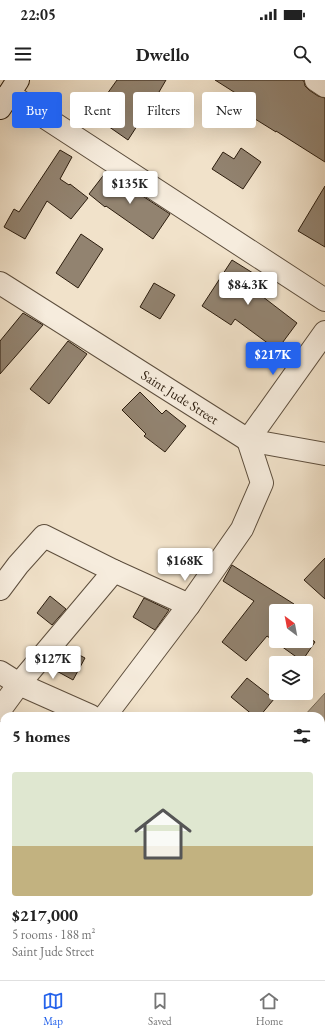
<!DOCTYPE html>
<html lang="en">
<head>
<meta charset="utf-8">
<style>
  body { margin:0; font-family:"EB Garamond",serif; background:#f6f6f6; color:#222; height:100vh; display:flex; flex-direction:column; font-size:15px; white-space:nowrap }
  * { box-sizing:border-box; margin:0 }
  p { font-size:13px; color:#767676 }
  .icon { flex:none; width:22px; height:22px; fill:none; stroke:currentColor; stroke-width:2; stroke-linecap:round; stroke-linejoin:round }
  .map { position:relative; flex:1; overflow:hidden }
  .panel { position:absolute; left:0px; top:632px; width:325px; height:268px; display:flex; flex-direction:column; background:#fff; border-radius:12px 12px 0 0; box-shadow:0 4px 16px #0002 }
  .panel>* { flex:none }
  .guide { position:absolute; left:12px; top:12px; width:301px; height:36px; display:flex; gap:8px }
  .needle { width:26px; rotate:328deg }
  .buttons { position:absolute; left:269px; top:524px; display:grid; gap:8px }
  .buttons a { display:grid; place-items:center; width:44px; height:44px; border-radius:4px; background:#fff; box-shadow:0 4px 16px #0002; font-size:20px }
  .price { position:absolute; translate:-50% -34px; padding:0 9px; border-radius:4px; background:#fff; color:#222; font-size:13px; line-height:26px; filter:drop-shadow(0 1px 2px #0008) }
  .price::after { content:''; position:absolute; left:50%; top:24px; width:12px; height:9px; margin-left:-6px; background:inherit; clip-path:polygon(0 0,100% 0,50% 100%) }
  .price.active { background:#2563eb; color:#fff }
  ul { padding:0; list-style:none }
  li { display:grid; align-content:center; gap:8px; height:212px; padding:0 12px }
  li+li { border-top:1px solid #e0e0e0 }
  li span { display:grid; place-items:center; height:124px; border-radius:4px; color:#555 }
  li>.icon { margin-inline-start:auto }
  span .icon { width:72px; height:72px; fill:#fffc; stroke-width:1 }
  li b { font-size:17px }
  h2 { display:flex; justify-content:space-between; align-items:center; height:48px; padding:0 12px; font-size:17px }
  .tag { padding:0 14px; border-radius:4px; background:#fff; box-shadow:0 4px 16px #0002; font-size:14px; line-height:36px }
  .tag.active { background:#2563eb; color:#fff }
  .status { display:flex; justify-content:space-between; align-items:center; height:28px; padding:0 20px; background:#fff; direction:ltr }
  .status svg { height:11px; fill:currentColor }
  header { display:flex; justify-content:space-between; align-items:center; height:52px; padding:0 12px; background:#fff; font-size:18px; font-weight:700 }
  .dock { display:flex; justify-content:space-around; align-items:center; height:56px; border-top:1px solid #e0e0e0; background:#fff; font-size:11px; color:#767676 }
  .dock a { display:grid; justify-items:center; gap:2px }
  .dock .active { color:#2563eb }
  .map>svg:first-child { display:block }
  .water { fill:#ae9f8a; stroke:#7a6b58 }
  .building { fill:#928370; stroke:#2c1d0e }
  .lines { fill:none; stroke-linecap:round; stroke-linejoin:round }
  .minor-casing { stroke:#5d4e3d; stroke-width:24 }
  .secondary-casing { stroke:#2c1d0e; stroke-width:24 }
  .minor { stroke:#f6ecdd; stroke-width:22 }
  .secondary { stroke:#f6ecdd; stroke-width:22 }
  .labels { text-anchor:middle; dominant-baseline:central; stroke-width:3; stroke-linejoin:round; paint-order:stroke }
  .street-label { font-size:14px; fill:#2c1d0e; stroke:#f6ecdd }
</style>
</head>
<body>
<div class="status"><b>22:05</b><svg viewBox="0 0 49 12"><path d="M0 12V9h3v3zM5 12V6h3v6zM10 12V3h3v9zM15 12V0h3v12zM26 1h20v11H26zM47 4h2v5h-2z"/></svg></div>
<header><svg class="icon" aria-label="menu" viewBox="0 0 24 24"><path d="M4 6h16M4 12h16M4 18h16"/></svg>Dwello<svg class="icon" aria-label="search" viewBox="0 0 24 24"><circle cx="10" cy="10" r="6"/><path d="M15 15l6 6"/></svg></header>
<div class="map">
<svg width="325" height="900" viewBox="0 0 325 900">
  <rect width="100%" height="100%" fill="#f1e2ca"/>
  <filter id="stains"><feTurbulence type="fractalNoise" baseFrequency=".005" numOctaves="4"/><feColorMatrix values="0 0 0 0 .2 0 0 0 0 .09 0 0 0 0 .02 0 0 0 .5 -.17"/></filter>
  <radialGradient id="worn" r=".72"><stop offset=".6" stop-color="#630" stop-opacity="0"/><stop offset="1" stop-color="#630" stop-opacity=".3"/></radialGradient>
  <path class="water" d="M325,613V708L321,712V636H304Z
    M60,896H158L155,900H56Z"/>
  <path class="building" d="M117,0H166L159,12L128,60L92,35Z
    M215,0H302L304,1L305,6L309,10L318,16L325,18V82L276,51V52L239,29L245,19Z
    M241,68L261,82L243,109L212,89L223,72L234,79Z
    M60,70L72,77L60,99L69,105L70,104L88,118L71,139L47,121L25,159L4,147L14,129L19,132Z
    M106,92L170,134L153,159L106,126L105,127L89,114Z
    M325,106V167L298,151Z
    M81,154L103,169L78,208L56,193Z
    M232,180L261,198L254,210L297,243L277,270L235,239L231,245L202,226Z
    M154,203L175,215L160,239L140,227Z
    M23,233L43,245L0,294V261Z
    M68,261L87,274L49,324L30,309Z
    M140,312L162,334L166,330L186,346L165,372L144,356L146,354L122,330Z
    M325,478V519L304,500Z
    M232,485L294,524L288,531H276V561H306V555L315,562L302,581L267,556L246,581L222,562L254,521L223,501Z
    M50,516L66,529L52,545L37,533Z
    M144,518L169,530L155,550L133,537Z
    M66,568L85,578L73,600L53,589L61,573Z
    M247,598L274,619L260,636H254L231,617Z"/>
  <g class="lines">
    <defs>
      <g id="minor">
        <path d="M316,0L325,6"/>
        <path d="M9,14L325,220"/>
        <path id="s1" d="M0,203L248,360L325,374"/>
        <path d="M248,360L325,252"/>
        <path d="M0,509L18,485L44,456L114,491L189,525"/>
        <path d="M0,592L19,604L91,636"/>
        <path d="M0,630L19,604L114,491"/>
        <path d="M105,636L189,525L242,449L262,403L248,360"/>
        <path d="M0,763L4,758"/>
      </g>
      <path id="secondary" d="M0,28L18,0"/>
    </defs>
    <use href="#minor" class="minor-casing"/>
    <use href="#secondary" class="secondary-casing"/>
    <use href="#minor" class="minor"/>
    <use href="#secondary" class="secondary"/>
  </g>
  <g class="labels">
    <g class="street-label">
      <text stroke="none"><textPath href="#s1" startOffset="213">Saint Jude Street</textPath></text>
    </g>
  </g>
  <rect width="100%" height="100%" filter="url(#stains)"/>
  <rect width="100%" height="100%" fill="url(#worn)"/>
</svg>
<div class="buttons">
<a><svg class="needle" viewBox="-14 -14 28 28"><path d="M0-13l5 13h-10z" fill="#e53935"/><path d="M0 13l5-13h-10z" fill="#767676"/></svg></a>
<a><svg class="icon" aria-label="layers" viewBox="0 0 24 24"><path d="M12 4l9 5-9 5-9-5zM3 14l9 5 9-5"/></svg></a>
</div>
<b class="price" style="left:130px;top:125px">$135K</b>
<b class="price" style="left:248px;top:226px">$84.3K</b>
<b class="price active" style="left:273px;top:296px">$217K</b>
<b class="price" style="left:185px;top:502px">$168K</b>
<b class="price" style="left:53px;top:600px">$127K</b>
<div class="guide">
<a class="tag active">Buy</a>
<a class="tag">Rent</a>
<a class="tag">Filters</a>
<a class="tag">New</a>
</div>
<section class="panel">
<h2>5 homes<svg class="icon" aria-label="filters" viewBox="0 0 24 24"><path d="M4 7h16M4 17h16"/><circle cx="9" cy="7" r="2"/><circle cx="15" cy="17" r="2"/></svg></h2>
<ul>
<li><span style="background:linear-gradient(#dfe7d0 60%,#c2b280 0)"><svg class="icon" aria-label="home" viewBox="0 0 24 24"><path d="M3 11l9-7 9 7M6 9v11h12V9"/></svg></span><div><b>$217,000</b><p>5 rooms · 188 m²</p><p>Saint Jude Street</p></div></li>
</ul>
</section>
</div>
<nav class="dock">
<a class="active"><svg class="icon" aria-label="map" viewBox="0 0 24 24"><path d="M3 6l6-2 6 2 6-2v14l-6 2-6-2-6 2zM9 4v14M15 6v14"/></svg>Map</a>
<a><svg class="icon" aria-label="saved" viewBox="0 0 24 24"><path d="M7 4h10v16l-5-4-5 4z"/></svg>Saved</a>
<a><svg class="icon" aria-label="home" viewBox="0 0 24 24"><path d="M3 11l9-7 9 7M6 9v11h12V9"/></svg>Home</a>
</nav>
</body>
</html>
